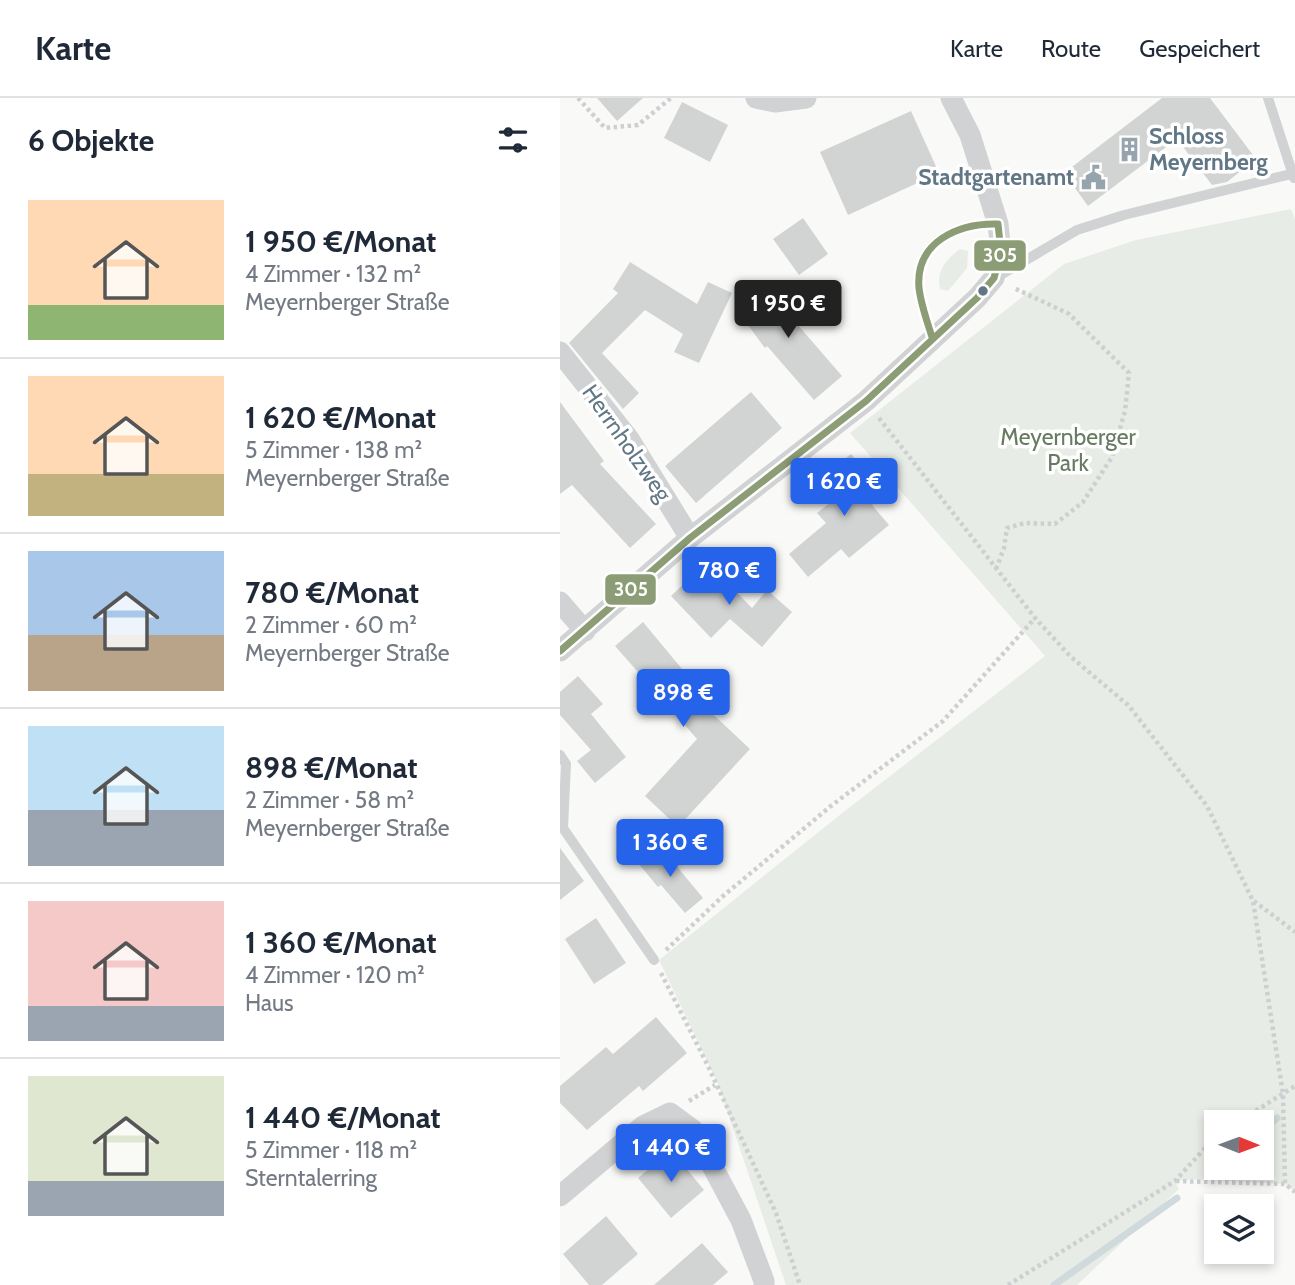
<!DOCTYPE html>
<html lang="de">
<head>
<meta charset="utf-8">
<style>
  body { margin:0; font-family:Cabin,sans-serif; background:#f2f2f3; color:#1f2937; height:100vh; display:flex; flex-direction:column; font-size:26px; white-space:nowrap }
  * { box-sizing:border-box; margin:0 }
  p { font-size:23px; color:#747a83 }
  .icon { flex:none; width:38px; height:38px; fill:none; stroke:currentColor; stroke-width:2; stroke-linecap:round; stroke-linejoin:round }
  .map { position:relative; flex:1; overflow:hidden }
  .panel { display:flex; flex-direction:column; background:#fff; width:560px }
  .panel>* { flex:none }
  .needle { width:46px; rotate:91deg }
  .fabs { position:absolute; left:644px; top:1012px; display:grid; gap:14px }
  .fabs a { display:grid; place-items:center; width:70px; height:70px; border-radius:0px; background:#fff; box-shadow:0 4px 10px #0003; font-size:35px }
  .price { position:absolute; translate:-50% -60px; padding:0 16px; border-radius:7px; background:#2563eb; color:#fff; font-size:23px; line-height:46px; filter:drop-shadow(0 2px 4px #0008) }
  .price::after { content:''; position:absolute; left:50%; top:42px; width:21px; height:16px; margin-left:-10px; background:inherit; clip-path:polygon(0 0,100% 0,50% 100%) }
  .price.selected { background:#222; color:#fff }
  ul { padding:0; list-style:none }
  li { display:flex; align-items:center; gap:21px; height:175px; padding:0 28px }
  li+li { border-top:2px solid #e0e1e3 }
  li span { display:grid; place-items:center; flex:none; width:196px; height:140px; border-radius:0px; color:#555 }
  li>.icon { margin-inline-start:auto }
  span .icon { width:84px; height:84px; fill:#fffc; stroke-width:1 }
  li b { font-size:30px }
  h2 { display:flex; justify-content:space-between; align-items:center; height:84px; padding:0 28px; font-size:30px }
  header { display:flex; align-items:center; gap:42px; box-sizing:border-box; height:98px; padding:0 35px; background:#fff; border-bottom:2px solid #e0e1e3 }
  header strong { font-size:33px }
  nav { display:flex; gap:38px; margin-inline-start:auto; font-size:24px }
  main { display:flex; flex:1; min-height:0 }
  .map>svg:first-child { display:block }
  .green { fill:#e8ece6; fill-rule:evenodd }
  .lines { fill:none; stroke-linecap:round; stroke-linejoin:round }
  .stream { stroke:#d0dadc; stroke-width:7 }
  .building { fill:#d2d4d4 }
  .path { stroke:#cecfd0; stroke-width:4.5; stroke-dasharray:3.5 3.5; stroke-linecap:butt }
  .lane { stroke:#d0d2d3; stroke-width:10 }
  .street { stroke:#d0d2d3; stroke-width:21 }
  .bus-1-casing { stroke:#fff; stroke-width:12 }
  .bus-1 { stroke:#8c9d75; stroke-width:7 }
  .bus-dot { fill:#617785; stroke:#fff; stroke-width:2.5 }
  .labels { text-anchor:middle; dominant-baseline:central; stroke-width:7; stroke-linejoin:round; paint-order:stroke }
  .poi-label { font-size:23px; font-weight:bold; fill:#617785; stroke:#fff; text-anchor:start }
  .park-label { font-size:23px; fill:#677b61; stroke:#fff }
  .street-label { font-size:23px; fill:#617785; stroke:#fff }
  .line-badge { stroke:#fff; stroke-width:2.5 }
  .badge-label { font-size:19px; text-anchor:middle; font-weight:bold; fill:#fff }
</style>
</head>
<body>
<header>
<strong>Karte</strong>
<nav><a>Karte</a><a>Route</a><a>Gespeichert</a></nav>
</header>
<main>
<section class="panel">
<h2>6 Objekte<svg class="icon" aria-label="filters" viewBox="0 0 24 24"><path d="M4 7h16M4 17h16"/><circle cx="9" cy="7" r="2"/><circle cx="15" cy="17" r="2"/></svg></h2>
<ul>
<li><span style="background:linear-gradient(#ffd9b3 75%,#8fb573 0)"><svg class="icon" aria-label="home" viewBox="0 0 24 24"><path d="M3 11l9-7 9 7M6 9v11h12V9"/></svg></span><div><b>1 950 €/Monat</b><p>4 Zimmer · 132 m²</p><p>Meyernberger Straße</p></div></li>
<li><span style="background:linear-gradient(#ffd9b3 70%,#c2b280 0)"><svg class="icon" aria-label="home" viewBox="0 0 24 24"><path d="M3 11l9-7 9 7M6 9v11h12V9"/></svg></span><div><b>1 620 €/Monat</b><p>5 Zimmer · 138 m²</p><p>Meyernberger Straße</p></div></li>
<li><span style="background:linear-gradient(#a9c7e8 60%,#b9a48a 0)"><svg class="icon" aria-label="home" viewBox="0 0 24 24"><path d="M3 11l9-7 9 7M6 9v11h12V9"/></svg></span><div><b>780 €/Monat</b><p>2 Zimmer · 60 m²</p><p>Meyernberger Straße</p></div></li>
<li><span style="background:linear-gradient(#bfe0f5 60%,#9aa5b1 0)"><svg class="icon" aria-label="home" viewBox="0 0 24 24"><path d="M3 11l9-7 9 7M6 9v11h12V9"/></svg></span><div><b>898 €/Monat</b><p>2 Zimmer · 58 m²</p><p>Meyernberger Straße</p></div></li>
<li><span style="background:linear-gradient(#f6c9c9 75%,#9aa5b1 0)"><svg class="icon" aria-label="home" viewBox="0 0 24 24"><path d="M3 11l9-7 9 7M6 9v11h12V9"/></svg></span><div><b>1 360 €/Monat</b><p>4 Zimmer · 120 m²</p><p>Haus</p></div></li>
<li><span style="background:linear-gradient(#dfe7d0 75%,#9aa5b1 0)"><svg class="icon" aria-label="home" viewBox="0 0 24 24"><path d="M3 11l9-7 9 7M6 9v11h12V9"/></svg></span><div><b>1 440 €/Monat</b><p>5 Zimmer · 118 m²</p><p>Sterntalerring</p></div></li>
</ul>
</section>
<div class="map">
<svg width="735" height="1187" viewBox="0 0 735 1187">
  <rect width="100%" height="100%" fill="#f9f9f8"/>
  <path class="green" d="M731,111L735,121V1094L725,1086L633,1081L615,1083L619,1091L517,1187H226L158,986L99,862L281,716L485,558L290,335L504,166L576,142ZM656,1024H702V1069H656Z
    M400,151L408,153L407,170L388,193L380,191C376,172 386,162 400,151Z"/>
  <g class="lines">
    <path class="stream" d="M702,1032L717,1020
      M655,1069L656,1068
      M494,1187L617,1100"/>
  </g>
  <path class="building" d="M37,0H83L57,23Z
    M602,0H650L696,61L667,84L652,87L617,41L528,108L504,75Z
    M122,4L168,27L150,64L104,40Z
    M351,13L379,75L288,117L260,54Z
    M243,120L268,156L239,177L213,141Z
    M70,164L137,206L148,184L172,195L139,265L114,254L123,236L85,212L42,255L79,295L63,311L9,245L58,195L53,191Z
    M212,184L241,224L237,226L282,278L254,302L207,248L205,250L176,211Z
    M191,294L222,330L136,405L105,368Z
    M0,304L44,363L40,366L96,426L70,450L12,387L0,396Z
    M291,356L325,397L312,407L329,427L289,460L281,451L248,479L229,456L266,425L257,415L281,396L265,377Z
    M147,464L192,510L207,492L232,514L202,549L170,521L151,540L111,498Z
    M83,524L147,601L142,606L190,651L118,729L85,698L137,641L55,548Z
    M18,578L43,606L31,616L66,659L35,685L17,663L31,652L0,617V594Z
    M99,747L143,800L125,815L101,787L98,789L78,765Z
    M0,750L24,783L0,802Z
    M36,820L66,865L34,886L5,841Z
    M96,919L127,955L83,993L79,988L27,1032L0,1005V988L46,949L53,956Z
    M111,1052L144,1092L111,1120L78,1080Z
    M46,1118L78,1156L42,1187H29L3,1156Z
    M142,1145L168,1174L153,1187H94Z"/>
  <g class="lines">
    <path class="path" d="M18,0L45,30L78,27L111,0
      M319,320L475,520L511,559L568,607L647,708L693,803L723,996L725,1086
      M436,471L444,450L447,430L465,425L495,426L523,404L552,359L565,313L569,275L509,216L454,190
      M694,803L735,834
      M106,852L162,799L271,708L383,623L475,520
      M101,875L148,968L216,1115L240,1187
      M129,1003L155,987
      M678,1024L735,988
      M616,1083L725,1086L735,1094
      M448,1187L615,1083L656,1038"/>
    <path class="lane" d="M708,0L734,80
      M437,179L517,132L564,117L735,75
      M372,239C367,221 358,200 359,181C359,140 404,123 438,126
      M0,657L6,666L3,730L94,862"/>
    <path class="street" d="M196,0L215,4L246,0
      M0,254L69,341L130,440
      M0,504L25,533
      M0,553L130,440L306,303L417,200L434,180L441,154L438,126L410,37L391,0
      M0,1098L83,1028L110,1015L133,1032L181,1122L204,1183V1187"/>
    <defs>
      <path id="bus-1" d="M0,553L130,440L306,303L417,200L434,180L441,154L438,126C398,125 355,144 359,190C361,207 367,223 372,239"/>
    </defs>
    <use href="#bus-1" class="bus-1-casing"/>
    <use href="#bus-1" class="bus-1"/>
  </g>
  <defs>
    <symbol id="building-bare" viewBox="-9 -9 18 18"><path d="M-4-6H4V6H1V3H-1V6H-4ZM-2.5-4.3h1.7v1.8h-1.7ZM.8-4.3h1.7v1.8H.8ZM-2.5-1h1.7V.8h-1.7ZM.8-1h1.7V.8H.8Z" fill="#96a4ad" stroke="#fff" stroke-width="2.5" paint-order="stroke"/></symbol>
    <symbol id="civic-bare" viewBox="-9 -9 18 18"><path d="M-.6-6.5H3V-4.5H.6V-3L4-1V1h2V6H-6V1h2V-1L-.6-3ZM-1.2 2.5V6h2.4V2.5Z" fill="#96a4ad" stroke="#fff" stroke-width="2.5" paint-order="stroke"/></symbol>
  </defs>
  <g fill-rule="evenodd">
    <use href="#building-bare" x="552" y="34" width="35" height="35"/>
    <use href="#civic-bare" x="516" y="62" width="35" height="35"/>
  </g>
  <circle class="bus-dot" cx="423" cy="193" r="6"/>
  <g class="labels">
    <g class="poi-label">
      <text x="589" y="38">Schloss<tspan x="589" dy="26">Meyernberg</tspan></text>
      <text x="514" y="79" text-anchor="end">Stadtgartenamt</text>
    </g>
    <g class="park-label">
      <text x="508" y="339">Meyernberger<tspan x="508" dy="26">Park</tspan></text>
    </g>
    <g class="street-label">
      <text transform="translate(67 345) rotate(55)">Herrnholzweg</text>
    </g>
  </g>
  <g class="line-badge">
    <rect x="413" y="141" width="54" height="33" rx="7" fill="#8c9d75"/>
    <rect x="44" y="475" width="53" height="33" rx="7" fill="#8c9d75"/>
  </g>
  <g class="badge-label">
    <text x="440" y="164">305</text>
    <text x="71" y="498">305</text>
  </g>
</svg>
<div class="fabs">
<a><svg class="needle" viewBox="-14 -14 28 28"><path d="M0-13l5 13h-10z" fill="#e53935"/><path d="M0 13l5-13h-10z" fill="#747a83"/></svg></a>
<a><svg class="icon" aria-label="layers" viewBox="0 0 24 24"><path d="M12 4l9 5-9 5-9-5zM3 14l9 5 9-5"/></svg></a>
</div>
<b class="price selected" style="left:228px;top:242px">1 950 €</b>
<b class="price" style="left:284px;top:420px">1 620 €</b>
<b class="price" style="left:169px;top:509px">780 €</b>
<b class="price" style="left:123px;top:631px">898 €</b>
<b class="price" style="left:110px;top:781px">1 360 €</b>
<b class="price" style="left:111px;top:1086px">1 440 €</b>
</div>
</main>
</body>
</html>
